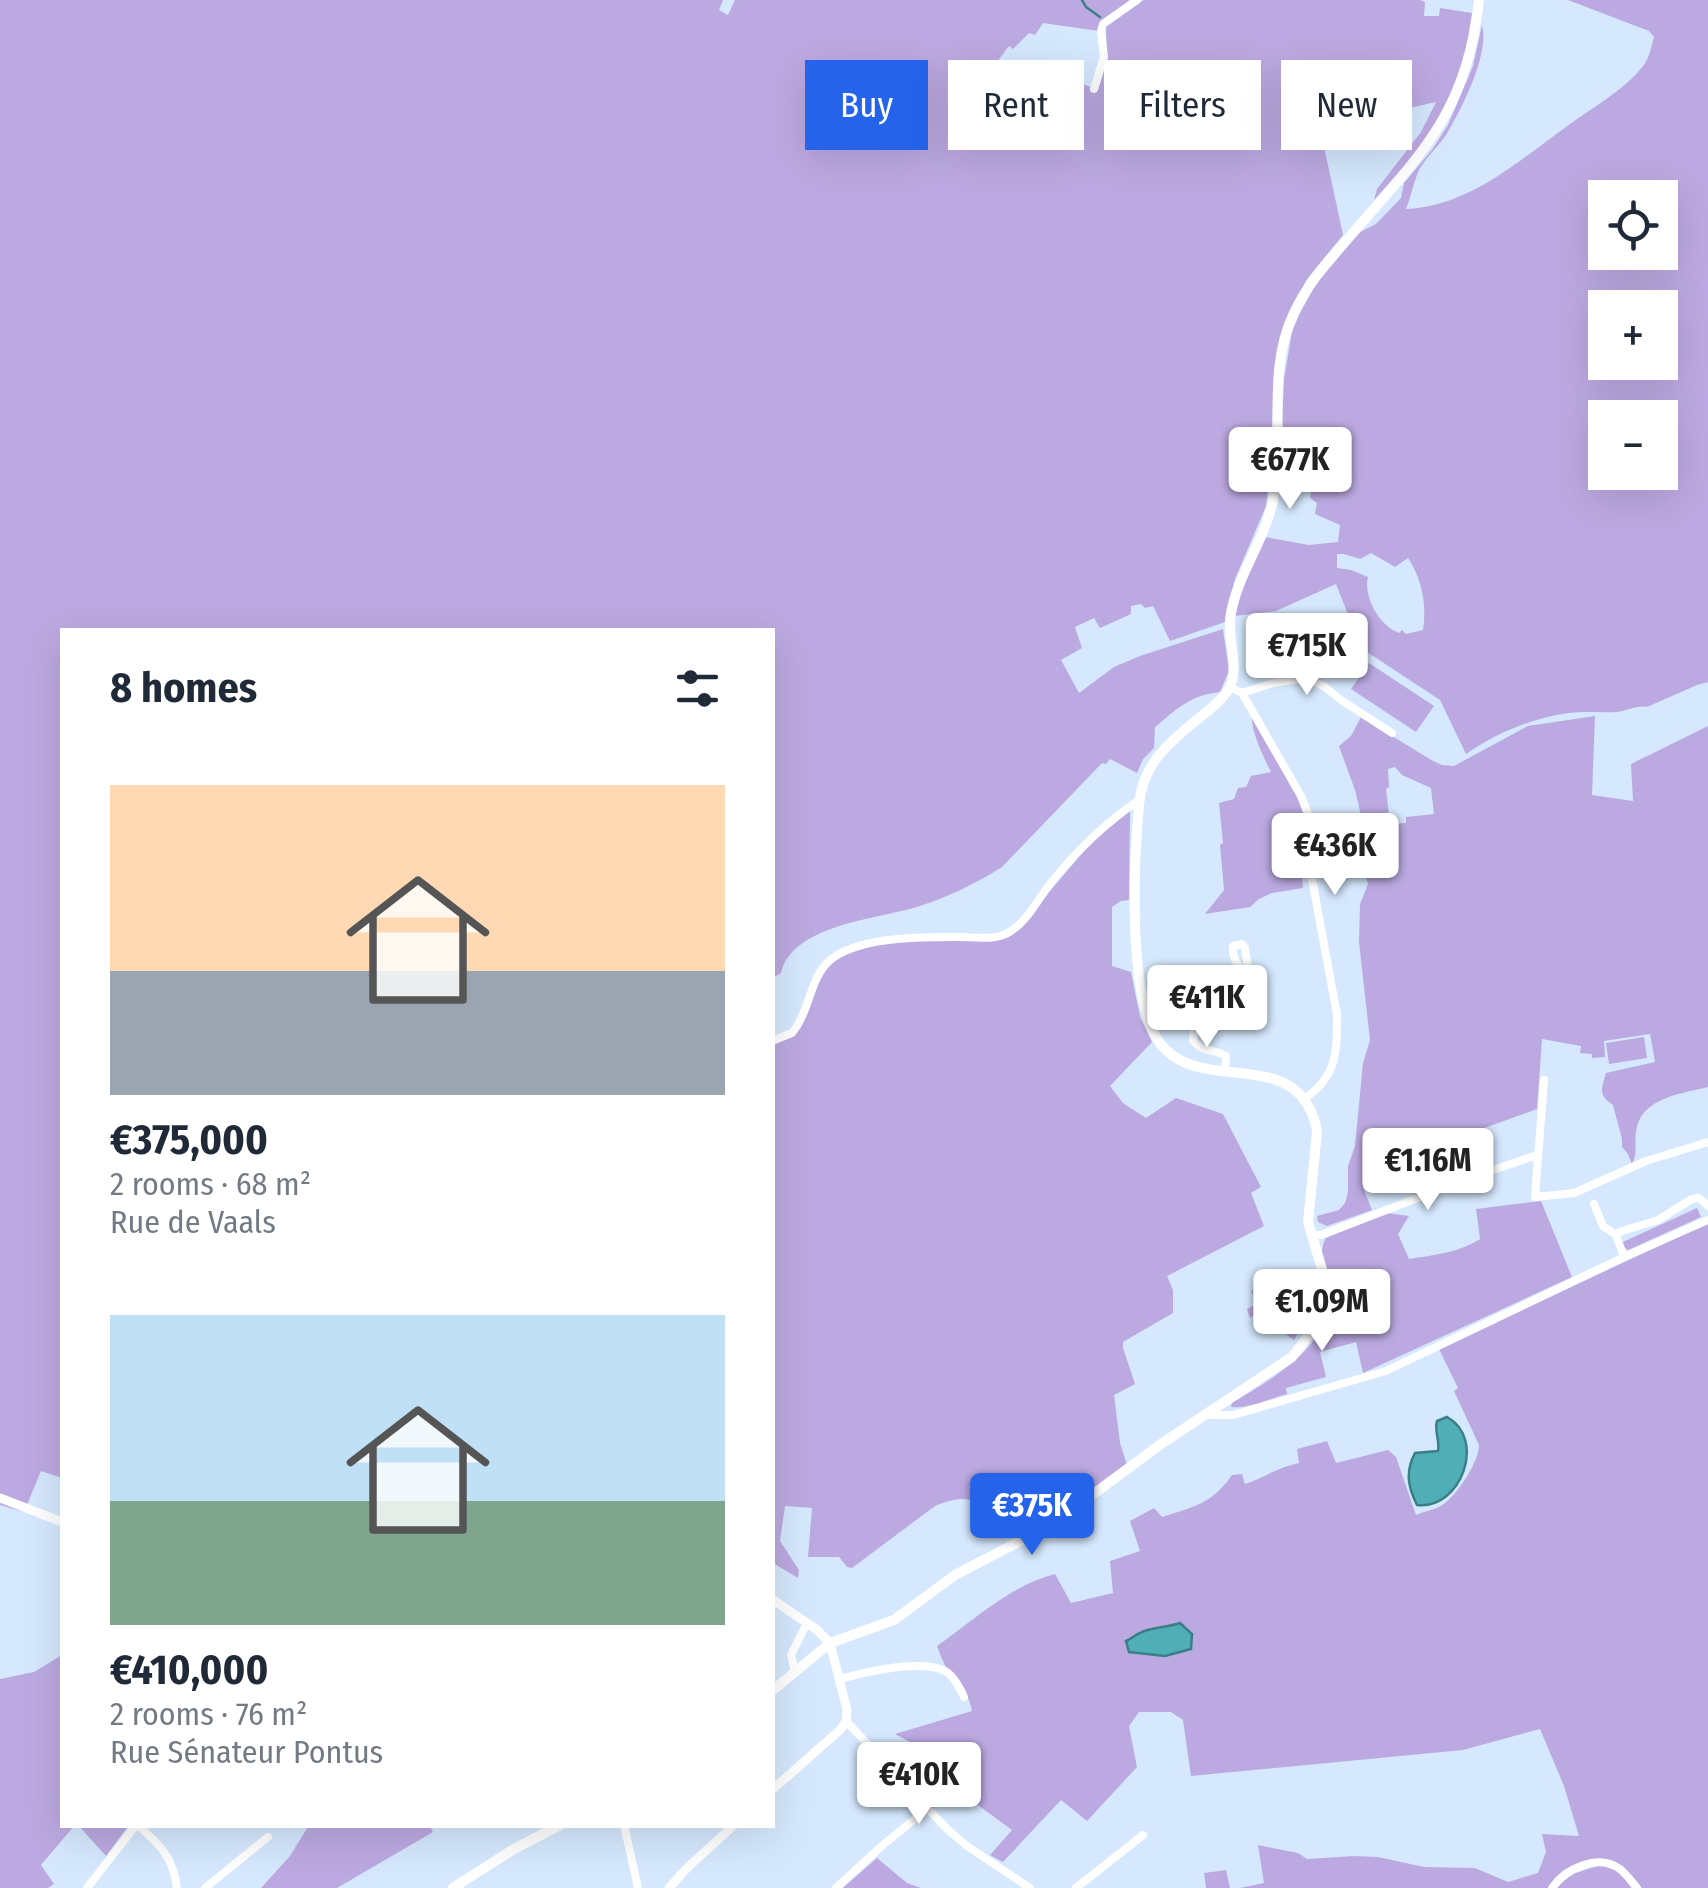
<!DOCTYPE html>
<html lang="en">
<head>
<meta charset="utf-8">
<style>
  body { margin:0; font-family:"Fira Sans Condensed",sans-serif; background:#f6f6f7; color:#1f2937; height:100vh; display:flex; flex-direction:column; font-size:38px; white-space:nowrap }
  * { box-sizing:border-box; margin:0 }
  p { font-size:32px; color:#747a83 }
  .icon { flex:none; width:55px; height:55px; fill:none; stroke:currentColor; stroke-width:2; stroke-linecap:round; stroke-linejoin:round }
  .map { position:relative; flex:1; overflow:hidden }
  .panel { position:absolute; left:60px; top:628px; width:715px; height:1200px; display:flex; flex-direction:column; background:#fff; border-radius:0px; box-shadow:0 10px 40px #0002 }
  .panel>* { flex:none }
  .hud { position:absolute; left:805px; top:60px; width:752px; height:90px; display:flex; gap:20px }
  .fabs { position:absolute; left:1588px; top:180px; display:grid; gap:20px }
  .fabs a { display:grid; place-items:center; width:90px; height:90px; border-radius:0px; background:#fff; box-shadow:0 10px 40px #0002; font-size:50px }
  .price { position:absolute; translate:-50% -85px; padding:0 22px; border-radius:10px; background:#fff; color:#222; font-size:32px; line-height:65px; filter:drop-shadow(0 2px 5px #0008) }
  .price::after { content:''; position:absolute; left:50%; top:60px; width:30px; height:22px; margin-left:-15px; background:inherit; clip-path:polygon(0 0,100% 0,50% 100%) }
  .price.current { background:#2563eb; color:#fff }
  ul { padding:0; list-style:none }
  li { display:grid; align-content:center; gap:20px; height:530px; padding:0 50px }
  li span { display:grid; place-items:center; height:310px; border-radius:0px; color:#555 }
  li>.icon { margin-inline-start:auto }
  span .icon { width:180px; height:180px; fill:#fffc; stroke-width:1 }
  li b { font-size:42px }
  h2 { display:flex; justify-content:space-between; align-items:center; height:120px; padding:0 50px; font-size:42px }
  .pill { padding:0 35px; border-radius:0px; background:#fff; box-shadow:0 10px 40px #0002; font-size:35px; line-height:90px }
  .pill.current { background:#2563eb; color:#fff }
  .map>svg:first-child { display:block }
  .green { fill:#bca9e1; fill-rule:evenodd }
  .water { fill:#50afb6; stroke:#3a7f87; stroke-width:2.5 }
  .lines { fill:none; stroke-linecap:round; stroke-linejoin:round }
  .stream { stroke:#3a7f87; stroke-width:2.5 }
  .minor { stroke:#fff; stroke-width:8 }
  .tertiary { stroke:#fff; stroke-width:9 }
  .secondary { stroke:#fff; stroke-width:10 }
</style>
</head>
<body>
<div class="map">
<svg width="1708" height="1888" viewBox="0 0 1708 1888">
  <rect width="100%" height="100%" fill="#d5e8fd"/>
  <path class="green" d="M0,0H723L719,10L728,15L735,0H1132L1102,21L1099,31L1043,23L1035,35L1029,33L1013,49L1009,46L991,70L1000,78L1011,67L1035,82C1044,75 1050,69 1061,76L1051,109L1065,114L1078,82L1098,90L1107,56L1106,28L1109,21L1144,0H1420L1425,2L1424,16H1439L1440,8L1472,13C1469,28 1468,45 1465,60C1452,114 1410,160 1374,200L1377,189L1421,132L1436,102L1320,128L1343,235L1307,279L1288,315L1279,342L1275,365L1270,469L1266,506L1235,579L1225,622L1170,641L1153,606L1145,608L1141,604L1131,606V614L1100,628L1094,618L1075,627L1082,648L1061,660L1079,693L1114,667L1140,656L1223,629L1229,671L1220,692C1190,695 1177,709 1155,727L1154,748L1143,759L1137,773L1110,759L1106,764L1102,763L1002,867C977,883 946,898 917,907C877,919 792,925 781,973L773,978L772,630H62V1478L41,1471L24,1512L0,1505Z
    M1568,0H1708V682L1697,685L1647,707C1636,705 1628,711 1616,712C1601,713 1585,711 1569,713C1531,718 1497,733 1466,754L1440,700L1361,648L1336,584L1276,611L1234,616L1248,571L1265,537L1309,545L1338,542L1340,525L1315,514L1317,503L1310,498L1311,492L1291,480L1293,472L1280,470L1284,379L1292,332L1299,315L1316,284L1360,232L1376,224L1401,198L1404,183L1432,150L1448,125L1473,66L1482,25C1490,54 1461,110 1446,135C1438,147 1424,159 1418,172C1413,184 1411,197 1406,209C1469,207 1521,159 1570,124C1595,106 1624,90 1643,66C1650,57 1651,47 1654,37L1649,31ZM1605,198H1660V252H1605ZM1605,308H1660V362H1605ZM1605,418H1660V472H1605ZM1371,553L1395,567L1408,558C1422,579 1427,605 1423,630L1406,634L1402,630L1399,633C1379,626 1363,596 1368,577L1351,570L1337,568V554H1344L1360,559Z
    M1369,663L1434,706L1416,732L1351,689Z
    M1252,715L1300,801L1309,830L1298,833L1303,888L1272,893L1259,899L1250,907L1205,914L1224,890L1220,845L1223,843L1219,803L1234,799L1238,788L1246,787L1251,776L1271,772C1264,758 1250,730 1252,715Z
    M1595,716L1592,795L1633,801L1631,764L1708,726V1087C1680,1094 1640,1098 1636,1132C1634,1145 1638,1153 1632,1164L1628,1154L1622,1147V1139L1613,1105C1597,1094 1602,1089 1606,1073L1655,1062L1650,1034L1604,1041L1605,1057L1592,1058V1054L1580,1053L1581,1046L1542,1039L1537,1109L1363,1172V1187L1372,1210L1327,1226L1318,1222L1317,1216L1339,1210L1345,1203L1348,1192V1166L1355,1146L1363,1063L1370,1040L1359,942L1360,904L1368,884L1355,843L1366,836L1355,790L1339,746L1351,736L1361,717L1433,761L1442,765L1454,766L1528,726ZM1395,767L1402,775L1431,788L1434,814L1406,817V823L1390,824L1386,789L1389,787L1388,769Z
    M1130,811L1129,900L1121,901L1112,907V966L1131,972L1140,1017L1152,1042L1110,1086L1123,1103L1146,1118L1176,1098L1223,1114L1261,1187L1251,1193L1264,1226L1167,1276L1173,1290V1313L1123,1342V1348L1135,1384L1114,1395L1120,1443L1127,1465C1089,1493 1057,1519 1012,1535H1007C988,1502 972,1490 935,1506L852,1568L847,1567L839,1557H808L812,1508L785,1506L780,1541L799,1570L798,1578L773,1563L772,1044C825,1030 802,976 841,957C873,941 914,939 948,939C971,939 997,946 1016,931L1096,837Z
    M1644,1037L1647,1058L1609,1064L1606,1043Z
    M1541,1201L1572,1277L1363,1373L1356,1342L1320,1352L1326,1377L1286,1388L1287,1394C1269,1399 1249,1409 1231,1407L1232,1403C1272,1379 1341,1341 1329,1283C1326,1268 1317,1253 1326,1238L1387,1213L1409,1216L1398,1234L1409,1259C1434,1255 1458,1253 1480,1239L1476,1209Z
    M1697,1208L1701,1217L1628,1250L1623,1246V1242Z
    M1708,1223V1888H1640L1616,1864C1586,1862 1566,1859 1548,1888H1240L1264,1883L1258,1845L1298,1853L1307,1859L1354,1856L1378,1857L1424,1867L1475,1868L1508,1882L1538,1873L1546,1852L1542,1834L1579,1836L1564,1786L1540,1729L1463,1750L1191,1776L1183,1720L1171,1712H1139L1129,1726L1137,1767L1087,1821L1061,1800L1003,1862L990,1855L1012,1830L971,1800L912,1743L895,1734L972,1711C969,1692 958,1684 947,1669C943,1662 940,1654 937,1646C974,1620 1011,1585 1055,1574L1071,1603L1113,1593L1110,1561L1140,1551L1130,1521L1154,1508L1162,1517C1193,1507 1212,1504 1232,1475L1242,1474L1245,1484C1265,1477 1279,1467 1299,1463L1297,1449L1327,1441L1336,1463L1388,1450L1396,1457L1416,1515C1425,1511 1439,1509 1446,1502C1459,1492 1479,1461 1479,1445L1454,1391L1458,1388L1439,1349Z
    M1288,1274L1291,1281L1294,1280L1310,1314L1294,1340L1277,1328L1271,1315L1263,1309L1250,1318L1247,1309L1264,1300L1261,1297L1255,1300L1251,1291Z
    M62,1655V1825H75L41,1865L54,1884L48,1888H0V1679L34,1672Z
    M78,1825H129L106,1856Z
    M309,1825H429L433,1832L337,1888H261L290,1856Z
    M877,1858L907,1883L921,1888H843Z
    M1601,1865L1621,1872L1634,1888H1556L1566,1876Z
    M1226,1870L1230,1888H1206L1204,1873Z"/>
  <path class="water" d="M1447,1417C1487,1439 1461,1510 1417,1505C1408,1487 1405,1472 1415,1453L1438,1451C1440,1440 1434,1431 1437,1421Z
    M1180,1623L1192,1634L1191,1649L1165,1656L1129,1652L1126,1641C1131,1639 1135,1635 1140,1633C1148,1628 1169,1627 1180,1623Z"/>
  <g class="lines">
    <path class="stream" d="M1082,0L1086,7L1100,17"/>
    <path class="minor" d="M1094,89L1104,57L1101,31L1103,24L1137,0
      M1230,687L1242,693L1273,683L1306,678L1325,687L1341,700L1392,733
      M1242,693L1301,796L1311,822L1312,879L1337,1015C1337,1052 1337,1077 1304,1099
      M772,1041L792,1033L797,1026C809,1007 811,981 826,964C852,936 923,937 959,937C975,937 997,941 1011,931C1028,920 1038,899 1050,884C1076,851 1104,824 1139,800
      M1225,1072L1226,1056C1214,1048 1202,1053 1193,1040L1195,1025L1225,1000L1249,988L1250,982L1245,948L1242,944L1233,946C1231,960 1243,972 1250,982
      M1544,1080L1535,1197L1574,1193L1646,1161L1708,1142
      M1594,1204L1603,1226L1616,1235
      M1312,1235H1321L1478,1175L1537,1155
      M1624,1257L1616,1235L1619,1232L1658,1220L1692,1199L1699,1198L1708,1206
      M1207,1415H1233L1386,1371L1624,1257L1708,1220
      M795,1671L791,1655L807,1623
      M840,1679C866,1672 920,1659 945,1671C954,1676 960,1688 964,1697
      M846,1721L948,1830L967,1846L1030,1888
      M137,1825C160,1844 173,1857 177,1888
      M624,1825L638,1888
      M87,1888L136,1825
      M205,1888L268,1837
      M836,1888L883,1845L927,1809
      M1076,1888L1143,1835
      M1552,1888C1566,1869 1597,1853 1620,1869C1626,1874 1632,1882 1637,1888"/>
    <path class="tertiary" d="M0,1498L62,1522
      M772,1599L817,1630L830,1643L847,1710L846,1721L841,1729L772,1790
      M669,1888L687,1868L734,1825"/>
    <path class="secondary" d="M772,1691L830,1643L894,1620L955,1575L1053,1524L1161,1444L1292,1357L1317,1325L1325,1302L1326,1283L1308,1222L1317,1132C1316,1121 1313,1114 1307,1104C1277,1053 1195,1092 1159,1042C1127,996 1134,860 1139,804C1143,759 1177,736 1209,710C1218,702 1229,693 1232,681C1238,660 1226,636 1231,613C1238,574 1265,540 1273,500C1285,439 1266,370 1294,313C1309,280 1334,255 1357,228C1425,151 1468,107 1479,0
      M453,1888L514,1849L560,1825"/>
  </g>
</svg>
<div class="fabs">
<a><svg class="icon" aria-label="locate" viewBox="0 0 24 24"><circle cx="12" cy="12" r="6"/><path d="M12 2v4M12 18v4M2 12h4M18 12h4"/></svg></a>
<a>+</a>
<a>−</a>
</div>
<b class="price" style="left:1290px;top:512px">€677K</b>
<b class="price" style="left:1307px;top:698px">€715K</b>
<b class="price" style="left:1335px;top:898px">€436K</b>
<b class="price" style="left:1207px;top:1050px">€411K</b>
<b class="price" style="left:1428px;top:1213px">€1.16M</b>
<b class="price" style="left:1322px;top:1354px">€1.09M</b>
<b class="price current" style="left:1032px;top:1558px">€375K</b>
<b class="price" style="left:919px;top:1827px">€410K</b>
<div class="hud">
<a class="pill current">Buy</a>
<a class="pill">Rent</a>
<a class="pill">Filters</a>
<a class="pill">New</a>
</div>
<section class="panel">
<h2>8 homes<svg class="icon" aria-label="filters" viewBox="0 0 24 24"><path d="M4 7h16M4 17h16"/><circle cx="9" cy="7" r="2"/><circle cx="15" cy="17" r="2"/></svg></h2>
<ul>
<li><span style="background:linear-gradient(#ffd9b3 60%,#9aa5b1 0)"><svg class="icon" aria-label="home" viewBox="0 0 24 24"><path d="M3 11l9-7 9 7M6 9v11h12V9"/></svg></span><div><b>€375,000</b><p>2 rooms · 68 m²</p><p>Rue de Vaals</p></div></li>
<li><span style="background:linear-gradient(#bfe0f5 60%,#7fa58c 0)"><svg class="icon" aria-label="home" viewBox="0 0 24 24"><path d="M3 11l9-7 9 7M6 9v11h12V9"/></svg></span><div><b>€410,000</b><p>2 rooms · 76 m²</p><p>Rue Sénateur Pontus</p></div></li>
</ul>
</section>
</div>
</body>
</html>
